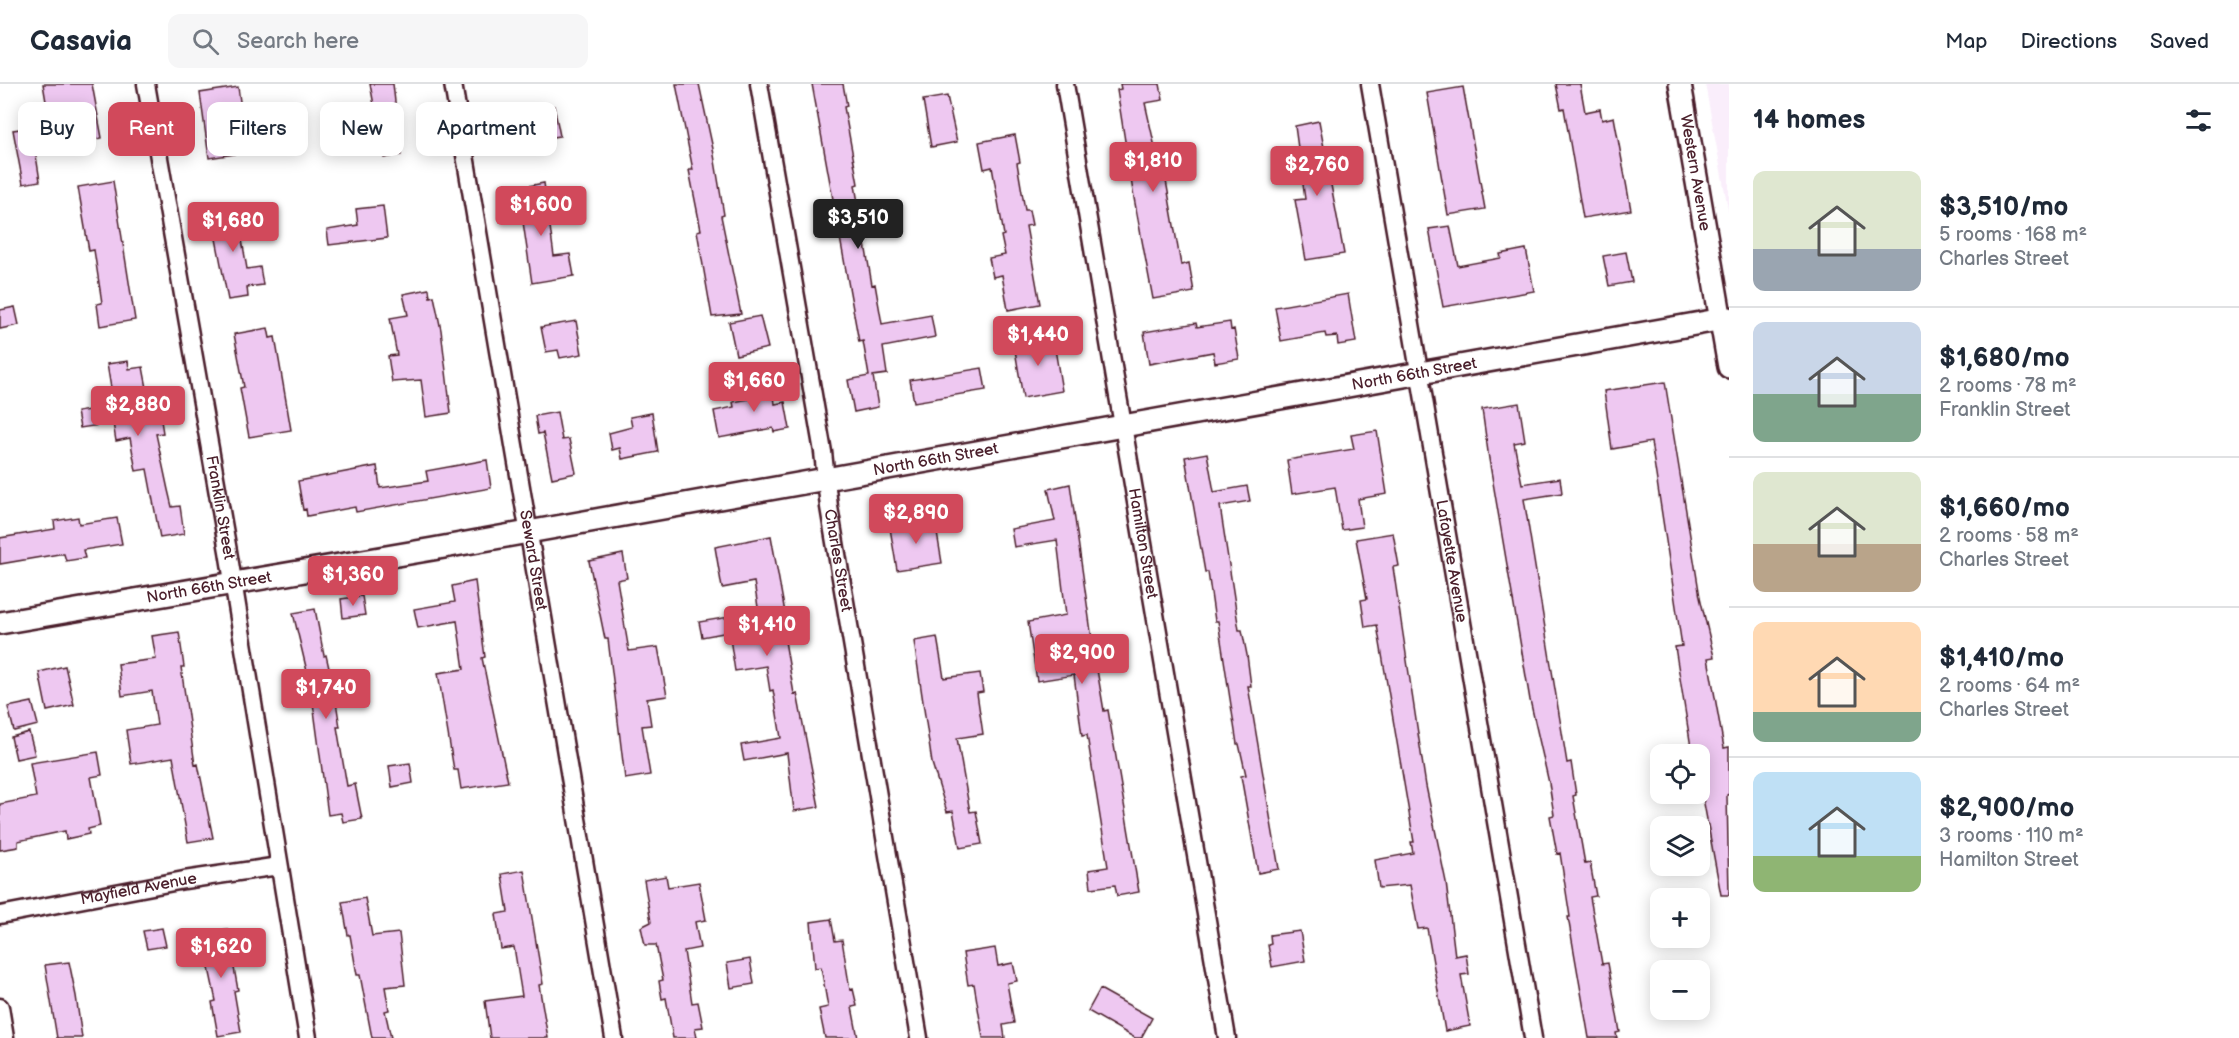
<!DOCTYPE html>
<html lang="en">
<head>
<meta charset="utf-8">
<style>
  body { margin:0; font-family:"Balsamiq Sans",sans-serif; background:#f6f6f7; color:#1f2937; height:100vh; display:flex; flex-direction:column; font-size:22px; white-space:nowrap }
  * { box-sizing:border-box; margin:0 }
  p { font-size:20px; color:#747a83 }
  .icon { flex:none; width:33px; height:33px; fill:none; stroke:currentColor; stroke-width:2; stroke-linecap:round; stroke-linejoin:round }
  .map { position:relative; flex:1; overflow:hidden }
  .details { display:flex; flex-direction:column; background:#fff; width:510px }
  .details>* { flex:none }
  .banner { position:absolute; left:18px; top:18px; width:570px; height:54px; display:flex; gap:12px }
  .fabs { position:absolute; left:1650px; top:660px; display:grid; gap:12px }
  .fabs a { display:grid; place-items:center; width:60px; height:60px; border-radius:12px; background:#fff; box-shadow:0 3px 15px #0003; font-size:30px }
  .price { position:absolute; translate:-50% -51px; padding:0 14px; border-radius:6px; background:#d1495b; color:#fff; font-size:20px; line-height:39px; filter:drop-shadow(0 2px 3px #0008) }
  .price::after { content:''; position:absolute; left:50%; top:36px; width:18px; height:14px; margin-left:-9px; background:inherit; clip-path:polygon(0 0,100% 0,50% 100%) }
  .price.current { background:#222; color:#fff }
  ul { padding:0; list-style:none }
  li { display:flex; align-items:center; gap:18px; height:150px; padding:0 24px }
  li+li { border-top:2px solid #e0e1e3 }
  li span { display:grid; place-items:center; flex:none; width:168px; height:120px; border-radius:12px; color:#555 }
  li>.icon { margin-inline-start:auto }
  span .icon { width:72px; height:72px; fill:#fffc; stroke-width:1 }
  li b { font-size:26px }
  h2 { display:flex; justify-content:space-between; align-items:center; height:72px; padding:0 24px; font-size:26px }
  .pill { padding:0 21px; border-radius:12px; background:#fff; box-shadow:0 3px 15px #0003; font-size:21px; line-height:54px }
  .pill.current { background:#d1495b; color:#fff }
  header { display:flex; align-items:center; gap:36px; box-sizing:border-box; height:84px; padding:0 30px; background:#fff; border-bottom:2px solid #e0e1e3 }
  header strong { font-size:28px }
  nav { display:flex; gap:33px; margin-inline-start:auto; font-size:21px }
  .search { width:420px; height:54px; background:#f6f6f7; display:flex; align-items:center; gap:15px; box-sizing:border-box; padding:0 21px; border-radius:12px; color:#747a83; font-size:22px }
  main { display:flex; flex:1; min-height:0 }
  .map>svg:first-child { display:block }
  .built { fill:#faeefb }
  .building { fill:#eec8f1; stroke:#4a1f2b; stroke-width:1.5 }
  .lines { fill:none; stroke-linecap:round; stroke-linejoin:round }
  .minor-casing { stroke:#4a1f2b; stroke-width:21 }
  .tertiary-casing { stroke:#4a1f2b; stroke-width:26 }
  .minor { stroke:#fff; stroke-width:16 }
  .tertiary { stroke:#fff; stroke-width:21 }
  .labels { text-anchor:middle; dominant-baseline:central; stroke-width:4.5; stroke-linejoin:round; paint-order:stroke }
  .street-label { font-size:16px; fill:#4a1f2b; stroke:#fff }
</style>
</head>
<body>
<header>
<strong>Casavia</strong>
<div class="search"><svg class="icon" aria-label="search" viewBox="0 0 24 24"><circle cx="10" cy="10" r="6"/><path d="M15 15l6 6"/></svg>Search here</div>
<nav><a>Map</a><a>Directions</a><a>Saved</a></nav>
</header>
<main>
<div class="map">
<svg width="1729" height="954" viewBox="0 0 1729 954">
  <rect width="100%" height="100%" fill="#fff"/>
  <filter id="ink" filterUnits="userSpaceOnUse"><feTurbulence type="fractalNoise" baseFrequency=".0167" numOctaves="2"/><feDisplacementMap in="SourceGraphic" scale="12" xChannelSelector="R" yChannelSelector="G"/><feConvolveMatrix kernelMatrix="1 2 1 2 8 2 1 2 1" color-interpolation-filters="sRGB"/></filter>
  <g filter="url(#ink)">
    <path class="built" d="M1705,0H1729V130Z"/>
    <path class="building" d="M43,0H92L102,54L35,65L40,97L23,100L13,46L50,41Z
      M370,0H393L401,71L384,74Z
      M676,0H699L713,65L724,131L721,132L741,230L712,233L697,147L701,146L689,86H693Z
      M812,0H843L847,22L844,23L858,100L855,101L872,201L875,200L882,240L931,231L935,253L883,263L887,290L873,292L878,323L854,328L848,296L869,292L863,257L859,258Z
      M1120,0H1160L1163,16L1145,19L1156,68L1175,65L1179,88L1165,91L1181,181L1189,179L1194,208L1153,215L1134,114L1117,6L1121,5Z
      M1556,0H1580L1585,28L1600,25L1602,36L1614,33L1631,126L1583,134L1564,24L1561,25Z
      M238,3L247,68L209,74L200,9Z
      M1463,3L1485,125L1448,131L1427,9Z
      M947,12L957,58L931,63L923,16Z
      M554,22L560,52L515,59L513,51H510L507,29Z
      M1319,37L1344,170L1306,176L1295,116L1305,115L1295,42Z
      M1015,51L1020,78L1017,79L1025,126H1029L1032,141L1026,142L1040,220L1008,226L1002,191L993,193L989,174L1005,171L1001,152L1004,151L992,83L984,85L979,58Z
      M113,97L135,236L100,242L97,220L102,219L94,166L89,167L78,103Z
      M544,99L554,172L570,170L574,192L532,199L518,104Z
      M236,120L247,185L260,183L263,201L247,203L248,213L228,216L210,124Z
      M383,122L387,154L329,161L327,146L358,141L356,125Z
      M1450,142L1458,182L1501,174L1500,170L1526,165L1534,207L1443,223L1429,145Z
      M1626,168L1632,198L1609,202L1603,172Z
      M429,205L430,213L434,212L441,246L451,329L426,333L421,296L392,298L388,272L397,271L390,234L408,231L403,210Z
      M1348,210L1356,258L1338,261L1337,252L1326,253L1325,249L1281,257L1275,223Z
      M15,223L19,241L0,245V226Z
      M760,232L768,264L736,271L729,238Z
      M576,237L582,270L560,274L558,266L546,268L541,243Z
      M1230,238L1231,246L1234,245L1239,275L1215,279L1213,268L1149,280L1144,248L1196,239L1197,243Z
      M268,244L270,254L275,253L291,346L249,353L240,304L244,303L234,250Z
      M1053,253L1062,307L1023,314L1014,260Z
      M128,277L129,285L143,283L151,325L159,324L163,349L156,350L168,406L172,423L180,422L184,450L160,454L147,385L136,387L130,354L116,357L113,339L80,344L77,328L114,322L107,280Z
      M982,284L986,306L914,318L910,296Z
      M772,293L775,320L785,318L790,345L774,348L773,344L719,354L714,327L734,323L733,318L755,314L753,296Z
      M1665,298L1700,513L1714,573L1708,574L1724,664L1729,663V710L1727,711L1729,811H1721L1703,714L1700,715V670H1693L1691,663L1675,563L1682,562L1651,358L1612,365L1604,307Z
      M1519,319L1525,357L1514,359L1522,400L1560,394L1562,409L1524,415L1567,679L1571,678L1576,711L1573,712L1585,780L1590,779L1596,812L1590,813L1602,880L1608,879L1620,948L1616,949L1617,954H1589L1568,833H1570L1560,769L1557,770L1550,732L1554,731L1549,699L1530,616L1489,375L1482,325Z
      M557,328L562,356L569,355L576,389L552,394L543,349L538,350L535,332Z
      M652,329L658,368L622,375L620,364L612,366L609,349L632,343L630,333Z
      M1377,347L1387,410L1358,415L1362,443L1342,446L1335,403L1292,410L1287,376L1354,365L1351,351Z
      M1207,369L1214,408L1247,402L1250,417L1220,422L1239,546H1242L1247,571L1251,602H1248L1279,785L1258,789L1241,692L1246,691L1239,660H1237L1218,537H1215L1208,488H1205L1185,373Z
      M487,376L491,404L356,428L355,423L307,432L306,425L303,426L298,397L377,382L380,404L428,397L426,387Z
      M1070,400L1093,562L1104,627L1108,626L1139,808L1117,812L1115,801L1091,804L1089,786L1108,783L1087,651L1082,652L1074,591L1037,597L1028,538L1066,531L1057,456L1014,463L1011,445L1055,437L1048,405Z
      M78,433L79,440L117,434L122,460L83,466L85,474L66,477L64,470H59L0,480V454L55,445L54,437Z
      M935,437L942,479L897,486L890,444Z
      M1393,449L1399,482L1393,483L1401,537L1426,702L1446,798L1455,872L1466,870L1469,890L1461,891L1470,942L1445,947L1427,844L1418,845L1410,801L1379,804L1375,776L1413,769L1411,758H1414L1377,541L1365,543L1361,516L1367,515L1356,455Z
      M771,452L790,556L785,557L794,610L797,609L819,723L794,727L787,669L744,677L741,661L781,654L773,606L770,607L766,582L735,587L729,548L702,553L699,538L729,533L731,542L760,536L754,498L722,504L715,463Z
      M623,470L627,494L617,496L629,567L658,563L667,612L647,615L651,641L642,642L650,691L625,695L608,555H605L589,477Z
      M475,497L485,573L482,574L508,698L461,705L458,686H454L438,589L464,585L457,537L418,544L414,525L455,518L452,502Z
      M362,512L365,531L343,534L341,515Z
      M315,525L324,572L326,571L334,606L340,643H337L347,702L355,700L362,735L343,738L341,729L328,731L311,604L293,529Z
      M179,548L184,583H181L195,681L198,680L213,754L188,758L173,673L131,680L126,646L157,641L152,607L122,612L118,580L156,575L152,552Z
      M937,553L944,594L980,589L983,608L977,609L983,650L957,654L970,728L976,727L982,760L960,764L953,727L947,728L932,679L914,557Z
      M65,582L74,621L47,627L39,588Z
      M32,618L38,641L14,647L8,623Z
      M29,648L35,671L16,675L11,653Z
      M98,668L102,691L91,693L100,742L88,745L89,750L66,755L65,747L18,757V763L0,766V720L36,713L30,679Z
      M410,679L413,699L392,703L389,682Z
      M524,786L543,900L539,901L548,954H490L485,917L522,912L514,863L501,865L496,830L508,828L502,790Z
      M666,792L668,803L699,798L706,836L695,838L700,864L684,867L692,919L698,918L703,943L695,944L697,954H673L666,914L662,915L659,897L663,896L656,861H645L641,843L651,838L644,796Z
      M365,814L372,852L399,849L405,901L385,903L389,926L385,927L391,954H372L360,891H357L350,851H348L342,818Z
      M831,835L835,857L842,856L850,906L853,905L857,922L852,923L858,954H825L819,925L828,923L821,883L815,884L811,838Z
      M162,844L166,862L147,865L143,847Z
      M227,845L238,906L234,907L241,948L218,952L212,918L216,917L206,870L199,872L195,850Z
      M1300,847L1305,877L1272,883L1268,861L1271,860L1270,851Z
      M995,864L998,882L1013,879L1017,897L1007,899L1014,939L1003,941L1005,954H983L974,900L968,901L963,869Z
      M750,875L754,900L731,904L727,879Z
      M69,878L76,912L82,954H57L45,881Z
      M1100,905L1152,934L1141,954H1135L1088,927Z"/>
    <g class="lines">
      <defs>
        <g id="minor">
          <path id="s1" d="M146,0L228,467L308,954"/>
          <path id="s2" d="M453,0L614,954"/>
          <path id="s3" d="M759,0L823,368L829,423L919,954"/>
          <path id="s4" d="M1065,0L1227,954"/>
          <path id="s5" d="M1370,0L1533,954"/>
          <path id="s6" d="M0,831L184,796L279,782"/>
          <path d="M0,923L5,954"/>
        </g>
        <g id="tertiary">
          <path id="s7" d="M1680,0L1729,283"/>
          <path id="s8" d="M0,539L433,465L1729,234"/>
        </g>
      </defs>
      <use href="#minor" class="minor-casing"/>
      <use href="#tertiary" class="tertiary-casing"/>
      <use href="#minor" class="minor"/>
      <use href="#tertiary" class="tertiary"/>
    </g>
  </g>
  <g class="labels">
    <g class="street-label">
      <text stroke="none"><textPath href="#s7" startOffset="90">Western Avenue</textPath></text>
      <text stroke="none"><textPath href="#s8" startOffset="1436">North 66th Street</textPath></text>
      <text stroke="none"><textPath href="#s8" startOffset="950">North 66th Street</textPath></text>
      <text stroke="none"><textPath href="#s1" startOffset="430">Franklin Street</textPath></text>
      <text stroke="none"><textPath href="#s4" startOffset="466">Hamilton Street</textPath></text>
      <text stroke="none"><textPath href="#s2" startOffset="483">Seward Street</textPath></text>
      <text stroke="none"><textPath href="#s3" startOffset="483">Charles Street</textPath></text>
      <text stroke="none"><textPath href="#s5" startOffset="484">Lafayette Avenue</textPath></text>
      <text stroke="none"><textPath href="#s8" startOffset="212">North 66th Street</textPath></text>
      <text stroke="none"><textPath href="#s6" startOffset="141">Mayfield Avenue</textPath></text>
    </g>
  </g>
</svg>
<div class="fabs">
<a><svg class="icon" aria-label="locate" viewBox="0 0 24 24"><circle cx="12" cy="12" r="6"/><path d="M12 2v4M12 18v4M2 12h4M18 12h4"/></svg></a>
<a><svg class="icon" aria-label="layers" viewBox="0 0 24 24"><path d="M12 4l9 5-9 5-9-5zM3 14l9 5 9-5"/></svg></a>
<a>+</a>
<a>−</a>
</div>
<b class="price" style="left:1153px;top:109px">$1,810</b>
<b class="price" style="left:1317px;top:113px">$2,760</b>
<b class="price" style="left:541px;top:153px">$1,600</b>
<b class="price current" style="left:858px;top:166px">$3,510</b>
<b class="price" style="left:233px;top:169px">$1,680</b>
<b class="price" style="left:1038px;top:283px">$1,440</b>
<b class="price" style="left:754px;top:329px">$1,660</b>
<b class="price" style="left:138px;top:353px">$2,880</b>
<b class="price" style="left:916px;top:461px">$2,890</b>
<b class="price" style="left:353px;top:523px">$1,360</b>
<b class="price" style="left:767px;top:573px">$1,410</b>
<b class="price" style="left:1082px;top:601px">$2,900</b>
<b class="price" style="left:326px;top:636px">$1,740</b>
<b class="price" style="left:221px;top:895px">$1,620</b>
<div class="banner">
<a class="pill">Buy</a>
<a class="pill current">Rent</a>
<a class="pill">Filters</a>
<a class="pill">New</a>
<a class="pill">Apartment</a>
</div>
</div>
<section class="details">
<h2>14 homes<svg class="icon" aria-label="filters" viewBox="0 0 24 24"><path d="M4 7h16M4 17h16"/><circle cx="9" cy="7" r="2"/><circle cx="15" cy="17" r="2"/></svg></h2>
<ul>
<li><span style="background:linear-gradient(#dfe7d0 65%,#9aa5b1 0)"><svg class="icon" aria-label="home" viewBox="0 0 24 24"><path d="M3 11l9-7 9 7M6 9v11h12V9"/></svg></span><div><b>$3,510/mo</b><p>5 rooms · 168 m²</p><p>Charles Street</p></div></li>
<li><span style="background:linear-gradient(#c9d6e8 60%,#7fa58c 0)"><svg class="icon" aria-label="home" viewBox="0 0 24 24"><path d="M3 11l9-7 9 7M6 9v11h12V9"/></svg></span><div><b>$1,680/mo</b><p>2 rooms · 78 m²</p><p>Franklin Street</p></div></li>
<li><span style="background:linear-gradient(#dfe7d0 60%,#b9a48a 0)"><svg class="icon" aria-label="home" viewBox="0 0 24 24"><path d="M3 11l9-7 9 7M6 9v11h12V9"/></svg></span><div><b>$1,660/mo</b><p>2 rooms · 58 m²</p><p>Charles Street</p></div></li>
<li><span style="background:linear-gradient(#ffd9b3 75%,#7fa58c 0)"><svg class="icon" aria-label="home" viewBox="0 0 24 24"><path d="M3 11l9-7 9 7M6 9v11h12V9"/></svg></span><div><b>$1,410/mo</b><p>2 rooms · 64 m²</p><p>Charles Street</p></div></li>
<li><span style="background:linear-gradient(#bfe0f5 70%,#8fb573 0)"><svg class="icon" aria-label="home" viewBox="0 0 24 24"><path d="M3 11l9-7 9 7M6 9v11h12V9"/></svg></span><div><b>$2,900/mo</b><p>3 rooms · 110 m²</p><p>Hamilton Street</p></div></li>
</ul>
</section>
</main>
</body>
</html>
